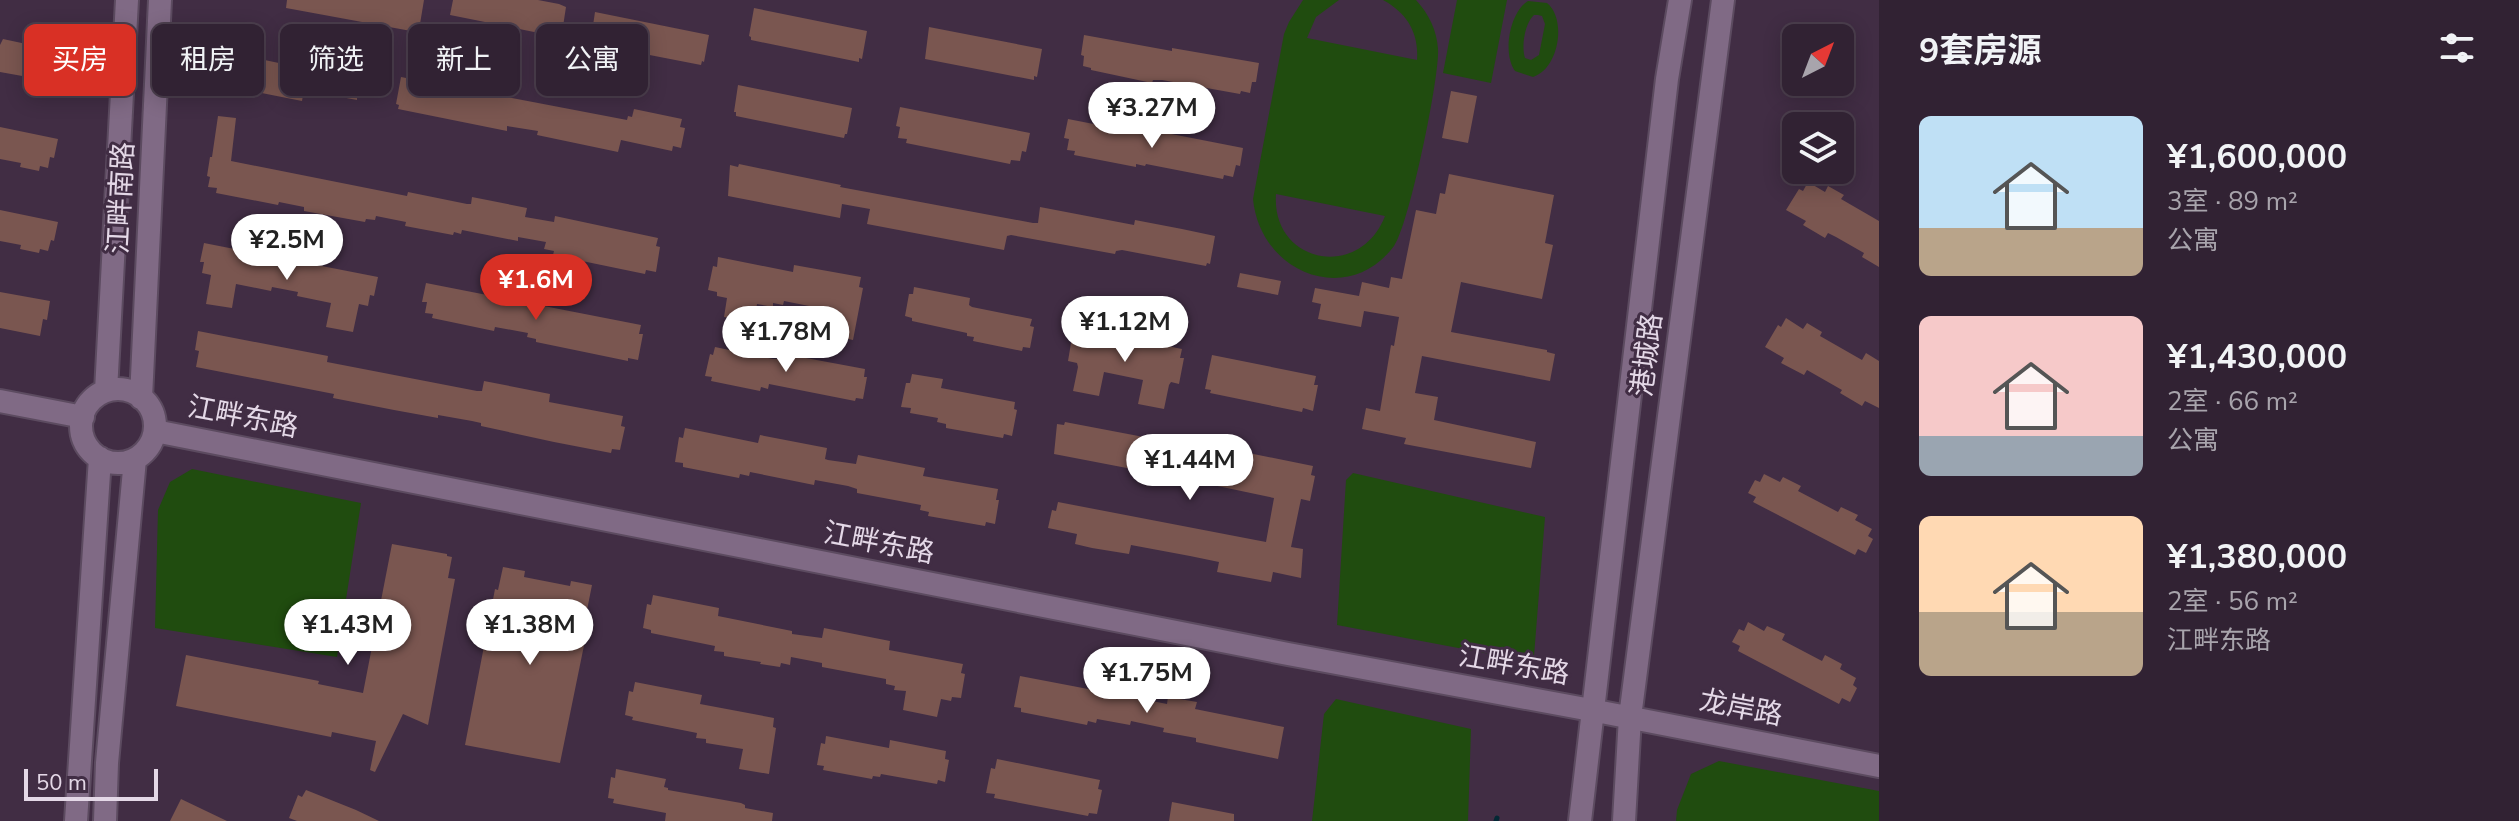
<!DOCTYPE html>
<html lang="zh">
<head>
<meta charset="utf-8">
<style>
  body { margin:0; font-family:"Nunito Sans","Noto Sans SC",sans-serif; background:#3d2f3f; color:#f1f3f6; height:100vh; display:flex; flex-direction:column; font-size:30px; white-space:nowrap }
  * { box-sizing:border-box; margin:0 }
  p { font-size:26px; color:#a8a4ac }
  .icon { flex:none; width:44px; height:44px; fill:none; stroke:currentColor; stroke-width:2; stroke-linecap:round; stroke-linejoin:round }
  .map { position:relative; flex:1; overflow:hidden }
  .drawer { display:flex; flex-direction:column; background:#312233; width:640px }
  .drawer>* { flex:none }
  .banner { position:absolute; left:24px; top:24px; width:760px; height:72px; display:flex; gap:16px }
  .needle { width:52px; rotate:42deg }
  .controls { position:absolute; left:1782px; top:24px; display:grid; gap:16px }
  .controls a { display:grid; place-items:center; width:72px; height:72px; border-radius:12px; background:#312233; box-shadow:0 4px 20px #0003,0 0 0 2px #4c3f4e; font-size:40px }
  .scale { position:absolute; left:24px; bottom:20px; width:134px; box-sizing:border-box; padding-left:8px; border:4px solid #e4d8e7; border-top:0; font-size:22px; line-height:28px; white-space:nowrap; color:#e4d8e7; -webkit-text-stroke:6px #412d44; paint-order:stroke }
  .price { position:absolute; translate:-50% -68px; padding:0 18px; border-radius:28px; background:#fff; color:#222; font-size:26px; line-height:52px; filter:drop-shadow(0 2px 4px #0008) }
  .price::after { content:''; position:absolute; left:50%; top:48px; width:24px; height:18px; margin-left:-12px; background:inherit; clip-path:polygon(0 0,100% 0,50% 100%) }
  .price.current { background:#d93025; color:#fff }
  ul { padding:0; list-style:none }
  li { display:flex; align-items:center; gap:24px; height:200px; padding:0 40px }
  li span { display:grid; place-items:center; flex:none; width:224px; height:160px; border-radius:12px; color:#555 }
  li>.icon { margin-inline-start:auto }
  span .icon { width:96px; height:96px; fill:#fffc; stroke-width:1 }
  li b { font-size:34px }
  h2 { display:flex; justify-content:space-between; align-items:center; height:96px; padding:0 40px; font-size:34px }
  .tag { padding:0 28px; border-radius:12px; background:#312233; box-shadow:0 4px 20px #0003,0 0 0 2px #4c3f4e; font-size:28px; line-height:72px }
  .tag.current { background:#d93025; color:#fff }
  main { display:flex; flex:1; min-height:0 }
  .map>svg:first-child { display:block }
  .green { fill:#204c0f; fill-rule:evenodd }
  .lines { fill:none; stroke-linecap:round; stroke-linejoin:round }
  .stream { stroke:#032835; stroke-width:5 }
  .building { fill:#7a5650 }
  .secondary-casing { stroke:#5c4b60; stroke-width:26 }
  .secondary { stroke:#806a85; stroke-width:22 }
  .labels { text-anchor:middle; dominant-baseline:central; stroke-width:6; stroke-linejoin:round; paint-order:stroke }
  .street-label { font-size:28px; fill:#e4d8e7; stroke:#412d44 }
</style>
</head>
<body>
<main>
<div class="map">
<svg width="1879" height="821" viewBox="0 0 1879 821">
  <rect width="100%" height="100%" fill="#412d44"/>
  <path class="green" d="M1303,0H1339L1316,17L1307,38L1417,60C1419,33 1407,13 1383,0H1416C1429,14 1437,31 1438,49C1440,76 1409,226 1394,246C1348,308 1260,273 1253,199L1284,34L1289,22ZM1276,194L1385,216C1360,281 1271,264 1276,194Z
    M1457,0H1507L1491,83L1443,73Z
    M1528,1L1547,3C1567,19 1559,69 1533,77L1515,71C1502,53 1510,12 1528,1ZM1538,15L1542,16L1545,24L1539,55L1531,60L1525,58C1521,46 1525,23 1534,15Z
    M192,469L361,503L337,657L155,628L158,510L170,482Z
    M1353,473L1545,517L1534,656L1511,658L1337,625L1346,480Z
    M1336,699L1471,729L1468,821H1312L1324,714Z
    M1719,761L1879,791V821H1676L1677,810L1691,774Z"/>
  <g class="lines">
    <path class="stream" d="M1496,821L1497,818"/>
  </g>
  <path class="building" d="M287,0H424L419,30L412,28L411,31L286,8Z
    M453,0H538L559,4L566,7L562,33H559V37L450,15Z
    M754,8L867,31L862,59L859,58V62L751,40V37L749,36Z
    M595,12L709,35L704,62L702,61L701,65L593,44V40L591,39Z
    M929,27L1042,49L1037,77L1034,76V80L925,59Z
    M1084,35L1172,51V48L1259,63L1256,82H1252L1250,93L1241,91L1240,94L1162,80H1153L1152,83L1091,70V68L1083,66L1084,56L1081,55Z
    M3,39L59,51L50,81L0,72V45Z
    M232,53L312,70V66L316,67L317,59L365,69L364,76L369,77L364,98L357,97V100L304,90L302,101L221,85L224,70L220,69L223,55L232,57Z
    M401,77L627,120L628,116L632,117L634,109L682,119L680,127L685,128L681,148L673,146L672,151L621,140L618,152L537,135L538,131L507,126V131L398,109L399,105L396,104Z
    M738,85L852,108L847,134H845L844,138L736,116V112H734Z
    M1451,91L1477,96L1468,143L1442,138Z
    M900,107L1030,133L1026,152L1022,151L1020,161L1011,160L1010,164L906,143L907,139L898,138L900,127L896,126Z
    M218,116L236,118L231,161L407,196L408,192L467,204H471L472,197L527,208L525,217L554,222L555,216L658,238L656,246L660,247L656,272L646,270L645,274L553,255L554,251L544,249L546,242L518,237V241L462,230L461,234L454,232L453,235L405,226L406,222L376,216L375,220L366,219L365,222L304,211V207L279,202L278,205L216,193L217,188L208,187L210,177L207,176L210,157H212Z
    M1068,119L1155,136L1156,131L1243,148L1240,166L1236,165L1233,177L1224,175L1223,179L1146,164L1145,166L1136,164V167L1074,155L1075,151L1067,150L1069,139L1064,138Z
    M0,127L58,139L54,158L50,157L48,168L40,166L39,171L20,167L21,163L0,159Z
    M739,164L841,185L840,187L1033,223H1038L1040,207L1134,225L1135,220L1182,229L1215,236L1210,264L1207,263L1206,266L1122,250L1116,251L1115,254L1011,235L1007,236L1004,250L867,224L870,209L842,204L840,218L728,196L730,165L738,167Z
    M1449,174L1554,195L1545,243L1553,245L1542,299L1461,282L1451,332L1547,350V352L1555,354L1550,381L1422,356L1415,393L1438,397L1434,420L1536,442L1531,468L1404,444L1406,438L1362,429L1366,408L1380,411L1391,345L1394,346L1399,317L1364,311L1361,327L1318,319L1321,304L1312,302L1315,288L1359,296L1362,282L1389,288L1391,277L1402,279L1416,210L1436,214L1440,193L1445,194Z
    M1808,182L1825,192L1828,186L1844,195L1841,199L1879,221V267L1862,257L1864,253L1836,237L1828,233L1825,238L1803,225L1806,221L1786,210L1799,189L1803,191Z
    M0,210L58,222L54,241L51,240L48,251L40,249L39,253L20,249L21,245L0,241Z
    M204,243L378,277L374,296L370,295L368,306L359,304L353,332L326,327L331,303L297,296L298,292L272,287L271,291L236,284L232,308L206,304L211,275L202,273L204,262H200Z
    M718,257L793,272L794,265L861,277L859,287L863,288L853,340L830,335L834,311L784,301L783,305L773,303V307L757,304L754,321L724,317L727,298L717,296V292L708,290L713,266L717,267Z
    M1240,273L1281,281L1278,295L1237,287Z
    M426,283L641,325L639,334H643L638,360L628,358V361L536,342V339L527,337L528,333L495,327L494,331L432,318L433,314L425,313L427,302H422Z
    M914,287L970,298L969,305L972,307L1032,319L1030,326L1034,327L1030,348L1023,347L1022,351L973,341L974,337L967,336V333L912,321V318L905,316L909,294H913Z
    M0,292L50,301L47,320L43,319L40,336L0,328Z
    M1786,318L1803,329L1807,323L1822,332L1820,336L1862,360L1866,353L1879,361V408L1865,401L1862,406L1840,393L1842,390L1807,370L1804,375L1781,363L1784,358L1765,347L1778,325L1781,327Z
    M1078,328L1182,349L1180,358H1184L1179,384L1171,382L1169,385L1164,409L1138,404L1143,380L1104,372L1099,396L1073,391L1078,367L1077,363L1068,361L1072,337L1076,338Z
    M198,331L328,356L327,362L477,391H482L484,381L550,394L549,402L623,416L621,426L625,427L620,450L612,449L611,453L554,442L481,426V423L472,421L438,415V418L394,410L333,398L334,394L196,367L199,351L195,350Z
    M715,347L773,359H777L779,353L865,369L864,377H867L863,399L856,398L855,401L769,384L768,389L761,387L760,391L711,381L712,377L705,376L710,354L713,355Z
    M1212,355L1316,376L1314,385H1318L1313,411L1303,408L1302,412L1210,393L1211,390L1205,389Z
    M912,374L943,379L941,388L1015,402L1014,409L1017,410L1012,436L1004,434L1003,438L946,428V424L937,422L938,418L910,413L911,408L901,407L906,383H910Z
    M1065,422L1191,446L1194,442L1313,466L1311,475L1315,476L1310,501L1301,499L1291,547L1303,549L1301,578L1273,572L1271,582L1217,572L1219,562L1190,556L1131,545L1129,554L1092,548L1075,544L1077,534L1048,528L1052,510L1056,511L1058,502L1266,542L1274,498L1208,484L1209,480L1199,478L1202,466L1165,458V462L1160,461L1158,474L1054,454L1057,424L1064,425Z
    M685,428L758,443L760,435L827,448L825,459L828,460L856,464L858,455L925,468L923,476L998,489L996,500H999L995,524L986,522L985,526L928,516L929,512L920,510L921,505L857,493V489L848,486L815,480L814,485L750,472L749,476L740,474L739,478L683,467V463L675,462L679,437L683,438Z
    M1764,474L1780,482L1783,477L1801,486L1798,491L1838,512L1841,507L1858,515L1855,520L1872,529L1868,536L1873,539L1866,553L1858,549L1855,555L1753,502L1756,497L1748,493L1755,480L1760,482Z
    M392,544L447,554V556L452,557L448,578L455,579L428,725L403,714L375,772L370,770L376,741L332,732L331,737L176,706L186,655L319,681L318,684L363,693Z
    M503,567L525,571L524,577L570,586L571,581L592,585L586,615L590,616L560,763L465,745L495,589L498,590Z
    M653,595L719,608L718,616L792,631V634L822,638L824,628L890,641L889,650L963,664L961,673L965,674L961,698L952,697L951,701L941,699L937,717L903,710L906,691L894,690L895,686L886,684V679L822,667V663L791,657L790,665L781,663L780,667L760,664L761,662L724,656V652L714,651L715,646L651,633V630L643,628L647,604L651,605Z
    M1748,622L1764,631L1767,626L1785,634L1782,640L1822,661L1825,655L1842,664L1840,669L1856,678L1853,685L1857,688L1850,702L1842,698L1839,704L1738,651L1740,646L1732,642L1739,629L1744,631Z
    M1020,676L1109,693L1110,685L1138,691L1137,698L1167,704L1168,697L1197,702L1195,709L1284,727L1278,759L1196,742V738L1163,732L1164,728L1131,721L1130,725L1097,719L1096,723L1088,721L1087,725L1021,712V708L1014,707Z
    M635,682L702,695L700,704L774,718L773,727L776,728L769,774L739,769L743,749L706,743V739L696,738L697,733L632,720L633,717L625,715L629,691L633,692Z
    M826,736L889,748L890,740L946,751L945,759L949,760L945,782L938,780L937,784L881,774L880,777L873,776L872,779L823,770L824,766L817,765L821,743L825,744Z
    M997,759L1100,780L1098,789L1102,790L1097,814L1089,813L1088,816L994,798L995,794L986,793L991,768L995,769Z
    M616,769L666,779L664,787L668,788V790L741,803L745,805V808L773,813L772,821H665L666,813L613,803L614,799L608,798L611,777L615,778Z
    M306,790L356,810L379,821H297L289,818L298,795L302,797Z
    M181,799L227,821H170Z
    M1172,802L1234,814V821H1169Z"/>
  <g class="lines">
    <defs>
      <path id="secondary" d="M81 426a37 37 0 1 1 74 0a37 37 0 1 1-74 0Z
        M106,391L127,0
        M141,398L160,0
        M0,401L83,417
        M155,431L1288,654L1591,710L1879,766
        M76,821L100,458
        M105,821L107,763L135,459
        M1580,821L1667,79L1680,0
        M1624,821L1630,717L1723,0"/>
    </defs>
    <use href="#secondary" class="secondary-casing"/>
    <use href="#secondary" class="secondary"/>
  </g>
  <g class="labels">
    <g class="street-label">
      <text transform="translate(121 198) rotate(-87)">江畔南路</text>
      <text transform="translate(1647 355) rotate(-83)">港城路</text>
      <text transform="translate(243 417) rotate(11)">江畔东路</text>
      <text transform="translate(879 543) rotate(11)">江畔东路</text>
      <text transform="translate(1514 665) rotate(10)">江畔东路</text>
      <text transform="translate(1741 708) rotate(11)">龙岸路</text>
    </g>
  </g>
</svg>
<div class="controls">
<a><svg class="needle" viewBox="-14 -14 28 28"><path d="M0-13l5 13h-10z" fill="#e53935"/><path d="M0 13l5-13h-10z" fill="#a8a4ac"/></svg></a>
<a><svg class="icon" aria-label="layers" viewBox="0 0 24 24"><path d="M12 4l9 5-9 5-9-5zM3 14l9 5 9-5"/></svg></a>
</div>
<div class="scale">50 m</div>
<b class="price" style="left:1152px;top:150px">¥3.27M</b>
<b class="price" style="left:287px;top:282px">¥2.5M</b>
<b class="price current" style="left:536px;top:322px">¥1.6M</b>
<b class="price" style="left:1125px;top:364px">¥1.12M</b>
<b class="price" style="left:786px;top:374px">¥1.78M</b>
<b class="price" style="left:1190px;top:502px">¥1.44M</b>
<b class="price" style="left:348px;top:667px">¥1.43M</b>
<b class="price" style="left:530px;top:667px">¥1.38M</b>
<b class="price" style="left:1147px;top:715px">¥1.75M</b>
<div class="banner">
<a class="tag current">买房</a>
<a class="tag">租房</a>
<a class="tag">筛选</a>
<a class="tag">新上</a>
<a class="tag">公寓</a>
</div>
</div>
<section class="drawer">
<h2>9套房源<svg class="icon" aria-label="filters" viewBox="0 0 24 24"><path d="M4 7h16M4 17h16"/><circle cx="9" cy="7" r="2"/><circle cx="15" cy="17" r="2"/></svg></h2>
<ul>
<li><span style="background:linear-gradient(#bfe0f5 70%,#b9a48a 0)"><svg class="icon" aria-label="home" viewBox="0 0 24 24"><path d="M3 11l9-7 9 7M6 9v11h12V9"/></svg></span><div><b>¥1,600,000</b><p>3室 · 89 m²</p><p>公寓</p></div></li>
<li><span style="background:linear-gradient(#f6c9c9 75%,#9aa5b1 0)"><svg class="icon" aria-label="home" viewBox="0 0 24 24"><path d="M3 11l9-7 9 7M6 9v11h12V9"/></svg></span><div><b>¥1,430,000</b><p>2室 · 66 m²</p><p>公寓</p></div></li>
<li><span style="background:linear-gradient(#ffd9b3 60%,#b9a48a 0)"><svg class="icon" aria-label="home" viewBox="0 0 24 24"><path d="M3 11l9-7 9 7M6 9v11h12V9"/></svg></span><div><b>¥1,380,000</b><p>2室 · 56 m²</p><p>江畔东路</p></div></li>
</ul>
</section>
</main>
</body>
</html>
